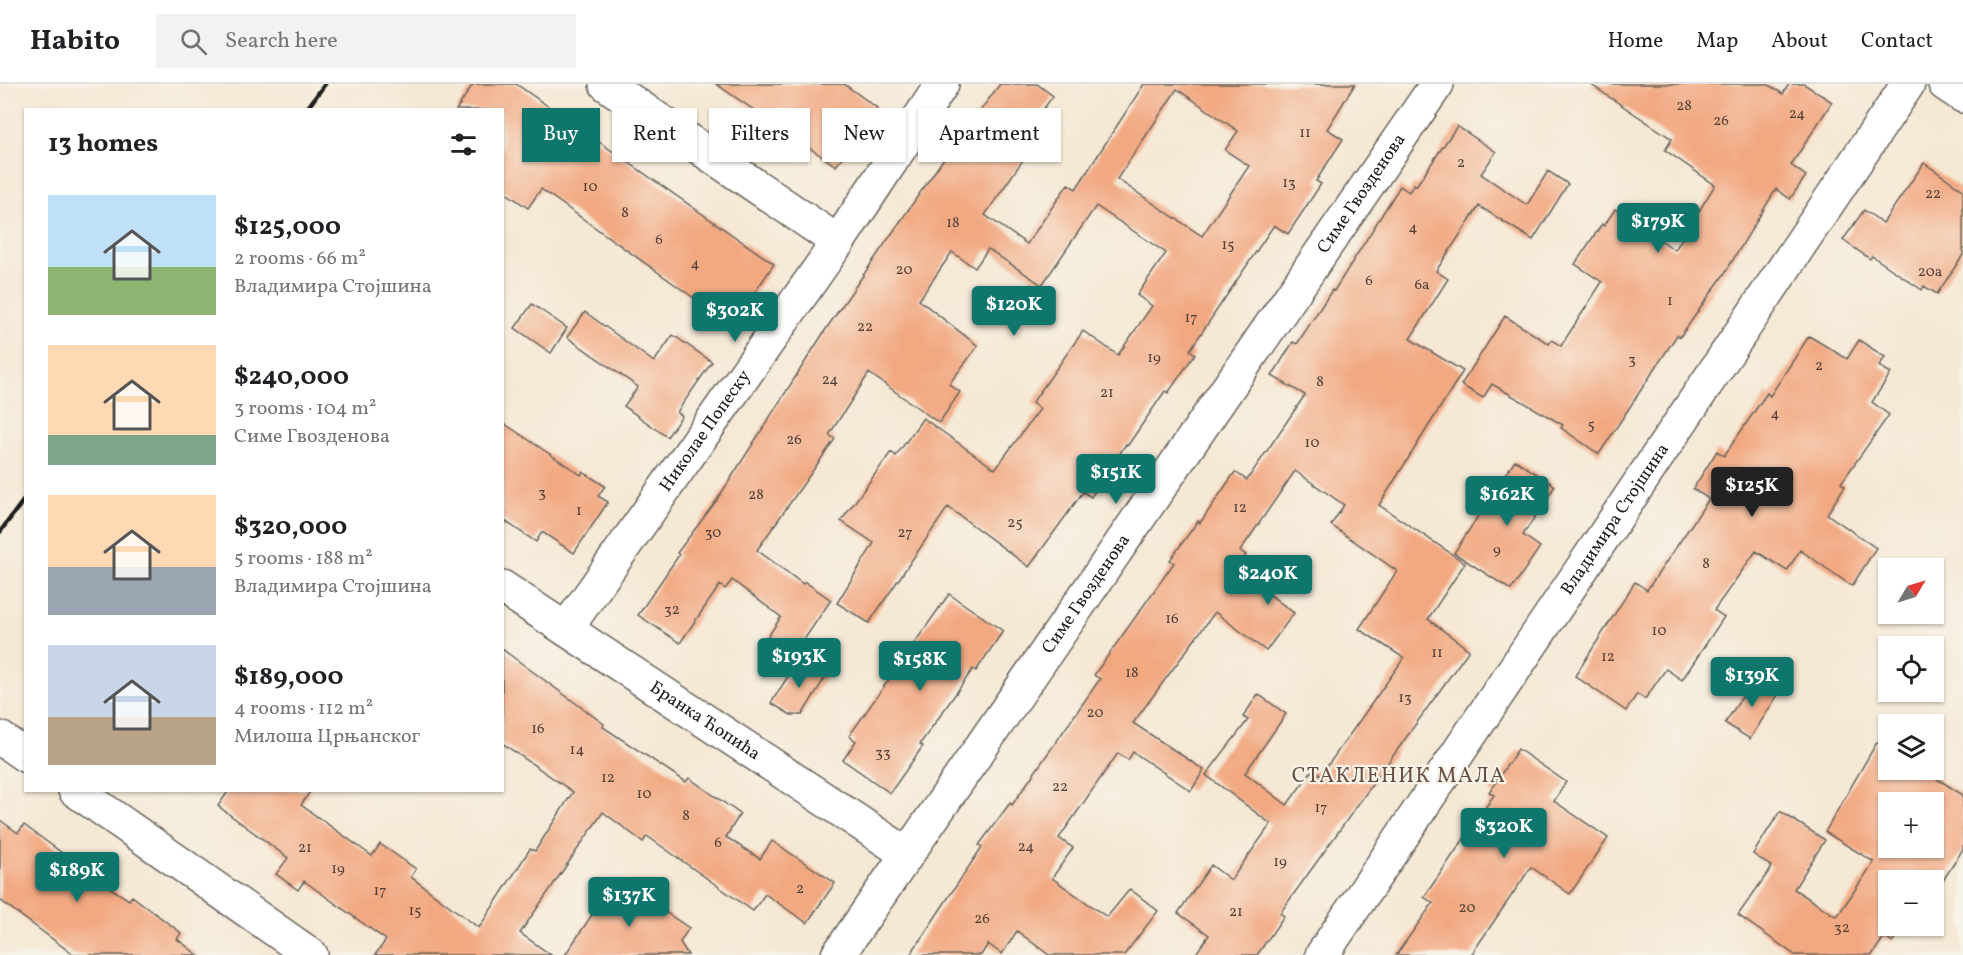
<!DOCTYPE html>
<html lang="en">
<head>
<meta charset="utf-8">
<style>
  body { margin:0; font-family:Vollkorn,serif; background:#f2f2f2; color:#202124; height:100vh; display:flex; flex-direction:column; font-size:22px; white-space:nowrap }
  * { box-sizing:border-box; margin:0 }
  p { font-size:20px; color:#757577 }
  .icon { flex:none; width:33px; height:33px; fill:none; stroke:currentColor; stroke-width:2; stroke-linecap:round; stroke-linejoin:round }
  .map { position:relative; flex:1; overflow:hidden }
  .sheet { position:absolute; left:24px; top:24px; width:480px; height:684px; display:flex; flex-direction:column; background:#fff; border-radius:0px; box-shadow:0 2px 4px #0004 }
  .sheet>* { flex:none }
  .guide { position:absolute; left:522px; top:24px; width:570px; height:54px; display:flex; gap:12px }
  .needle { width:39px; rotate:52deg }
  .controls { position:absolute; left:1878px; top:474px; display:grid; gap:12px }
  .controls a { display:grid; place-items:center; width:66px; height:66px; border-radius:0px; background:#fff; box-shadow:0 2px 4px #0004; font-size:30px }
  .price { position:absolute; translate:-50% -51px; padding:0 14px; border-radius:6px; background:#0f766e; color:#fff; font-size:20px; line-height:39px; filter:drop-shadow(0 2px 3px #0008) }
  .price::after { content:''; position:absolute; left:50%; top:36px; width:18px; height:14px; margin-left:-9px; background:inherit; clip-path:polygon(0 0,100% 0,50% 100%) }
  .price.selected { background:#222; color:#fff }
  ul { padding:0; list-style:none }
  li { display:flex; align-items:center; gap:18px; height:150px; padding:0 24px }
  li span { display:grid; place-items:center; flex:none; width:168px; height:120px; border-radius:0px; color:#555 }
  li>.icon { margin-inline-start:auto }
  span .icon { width:72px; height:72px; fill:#fffc; stroke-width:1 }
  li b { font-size:26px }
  h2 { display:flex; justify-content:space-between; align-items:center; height:72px; padding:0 24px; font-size:26px }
  .chip { padding:0 21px; border-radius:0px; background:#fff; box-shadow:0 2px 4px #0004; font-size:21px; line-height:54px }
  .chip.selected { background:#0f766e; color:#fff }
  header { display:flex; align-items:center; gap:36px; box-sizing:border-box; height:84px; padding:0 30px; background:#fff; border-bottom:2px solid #e0e0e0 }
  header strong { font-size:28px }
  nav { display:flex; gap:33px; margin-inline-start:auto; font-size:21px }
  .search { width:420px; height:54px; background:#f2f2f2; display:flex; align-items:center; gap:15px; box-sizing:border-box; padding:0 21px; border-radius:0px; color:#757577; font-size:22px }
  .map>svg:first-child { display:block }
  .building { fill:#f2a982; fill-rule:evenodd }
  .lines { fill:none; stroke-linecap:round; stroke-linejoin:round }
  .street-casing { stroke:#68635c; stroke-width:36 }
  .primary-casing { stroke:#68635c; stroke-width:36 }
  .street { stroke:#fff; stroke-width:33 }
  .primary { stroke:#fff; stroke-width:33 }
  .rail { stroke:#1c1c1c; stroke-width:4.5 }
  .labels { text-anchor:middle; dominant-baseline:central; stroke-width:4.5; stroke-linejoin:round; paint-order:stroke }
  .number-label { font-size:15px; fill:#523f36 }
  .street-label { font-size:18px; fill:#1c1c1c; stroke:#f7f3e8 }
  .quarter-label { font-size:21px; letter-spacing:1.5px; fill:#674d40; stroke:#f7f3e8 }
</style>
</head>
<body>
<header>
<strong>Habito</strong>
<div class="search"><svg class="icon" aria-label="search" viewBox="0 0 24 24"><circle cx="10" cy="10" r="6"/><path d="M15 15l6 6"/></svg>Search here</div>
<nav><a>Home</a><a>Map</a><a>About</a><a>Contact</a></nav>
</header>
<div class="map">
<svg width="1963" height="871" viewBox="0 0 1963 871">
  <rect width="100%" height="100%" fill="#f7f3e8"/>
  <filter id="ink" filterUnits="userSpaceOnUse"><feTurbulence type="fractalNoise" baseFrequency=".0167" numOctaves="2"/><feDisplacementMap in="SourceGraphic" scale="12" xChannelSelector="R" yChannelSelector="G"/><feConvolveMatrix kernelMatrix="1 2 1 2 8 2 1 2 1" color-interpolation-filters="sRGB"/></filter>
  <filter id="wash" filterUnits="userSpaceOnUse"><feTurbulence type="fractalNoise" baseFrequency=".008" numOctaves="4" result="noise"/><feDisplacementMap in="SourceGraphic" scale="24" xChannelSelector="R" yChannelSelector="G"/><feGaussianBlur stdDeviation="1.35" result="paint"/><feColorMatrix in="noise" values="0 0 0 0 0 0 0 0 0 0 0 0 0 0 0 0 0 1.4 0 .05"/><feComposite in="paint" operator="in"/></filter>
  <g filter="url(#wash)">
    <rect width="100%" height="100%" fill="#f5e8d4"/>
    <g id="blocks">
      <path class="building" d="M473,0H516L774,180L739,232L721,220L715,229L541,105L528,124L502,106V26H456Z
        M716,0H844L877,24L836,82Z
        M1000,0H1037L1053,12L1012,68L1023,76L985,131L1027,160L1068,100L1076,105L1144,0H1355L1327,45L1343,55L1316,97L1321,100L1288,150L1274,141L1190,266L1195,270L1168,309L1165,307L1128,361L1126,360L1091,413L1083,408L1029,483L948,423L869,539L837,519L874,459L841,437L891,368L896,372L923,334L995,385L1040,325L1032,319L1083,247L1118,271L1152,222L1137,211L1166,169L1096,122L1042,201L988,165L975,184L952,168L919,216L978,262L949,300L960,308L939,339L869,289L829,351L835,355L757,466L803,500L805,498L831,516L793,572L767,554L781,533L732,496L725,505L720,501L680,559L638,531L679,471L677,469L717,416L826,245L969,38L971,39ZM1177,5L1238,47L1225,66L1249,82L1202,152L1117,95Z
        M1590,0H1767L1783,10L1789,0H1804L1832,18L1791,81L1806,92L1790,115L1776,105L1725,189L1680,253L1677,251L1599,370L1561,344L1563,341L1492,300L1483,314L1461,301L1505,232L1549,260L1552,256L1561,262L1602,198L1575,180L1602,140L1604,142L1615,125L1675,166L1715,101L1665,66L1672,55Z
        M1457,42L1496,68L1481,90L1527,121L1548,87L1568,100L1533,156L1479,122L1436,187L1448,195L1410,255L1463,287L1379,421L1465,479L1428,535L1469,566L1280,829L1284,832L1257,871H1195L1209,851L1178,829L1211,781L1231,796L1271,740L1206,691L1248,636L1243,633L1258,610L1286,630L1245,689L1287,721L1313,685L1321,691L1404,574L1359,545L1397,487L1331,441L1344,421L1295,387L1240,467L1246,471L1236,485L1294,529L1266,567L1215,528L1133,639L1204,686L1191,707L1133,668L1128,676L1118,669L1059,754L1073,764L1052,794L1107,833L1130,805L1158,827L1124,871H1049L1017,847L1002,870L988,860L981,871H910L982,763L979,761L1010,719L1012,721L1100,595L1094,591L1174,479L1170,476L1198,437L1200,439L1235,388L1247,396L1305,311L1272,292L1293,258L1297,260L1332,206L1334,207L1400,102L1409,108L1414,100L1416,102Z
        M1924,79L1963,106V171L1937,210L1924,202L1922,206L1872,172L1870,175L1843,156L1864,126L1883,139Z
        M532,220L567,244L551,269L515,244Z
        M585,228L654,278L673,251L712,278L677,328L682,332L667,353L624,322L638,303L567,253Z
        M1809,252L1847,275L1859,256L1885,273L1879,282L1891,289L1872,318L1889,331L1841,399L1845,402L1827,430L1876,464L1852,502L1800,466L1787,487L1756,467L1714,526L1724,533L1682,596L1666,585L1645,615L1637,610L1626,627L1575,592L1635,498L1647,506L1709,415L1693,405L1717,367L1724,372L1767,309L1770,312Z
        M502,338L581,391L583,388L605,402L598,412L608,418L574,469L542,448L536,458L502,435Z
        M1515,376L1555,402L1523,451L1540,463L1511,506L1454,469Z
        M949,510L1003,547L976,587L973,585L920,660L923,662L890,709L843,676L856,657L849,652Z
        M502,565L604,640L603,643L686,698L689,694L740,730L726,753L760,775L772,757L835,799L807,839L765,810L753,827L647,752L643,758L603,728L520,849L551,871H375L386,856L304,797L298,806L276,790L288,774L218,722L229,706H311L301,721L372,772L380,760L416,785L411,793L479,844L530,765L535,767L573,708L502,659Z
        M799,575L826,592L802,631H791L771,619Z
        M1755,593L1779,609L1750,655L1725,639Z
        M1877,658L1888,665V686H1923L1963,711V765L1934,811V796H1888V842H1904L1892,858L1884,853L1872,871H1795L1738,831L1772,783L1753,770L1780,727L1825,756L1794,805L1835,832L1838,831L1874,778L1825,748ZM1888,718H1934V764H1888Z
        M1518,665L1566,698L1554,717L1608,754L1570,810L1531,783L1471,871H1396L1433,819L1424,813L1494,711L1489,708Z
        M0,736L18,749L24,741L107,802L129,816L132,812L181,849L177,855L198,871H74L0,816Z
        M616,795L689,844L680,858L688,871H565Z"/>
    </g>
  </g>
  <g filter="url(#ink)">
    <use href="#blocks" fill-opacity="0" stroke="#68635c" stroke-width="1.5"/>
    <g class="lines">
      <defs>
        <g id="street">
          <path d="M606,0L838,158"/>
          <path id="s1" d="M502,503L907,770"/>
          <path id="s2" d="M566,545L838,158L942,0"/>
          <path d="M0,654L26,672"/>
          <path d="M75,706L311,871"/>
          <path id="s3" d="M838,871L1437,0"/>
          <path id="s4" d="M1322,871L1908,0"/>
        </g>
        <path id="primary" d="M1945,0L1963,12"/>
      </defs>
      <use href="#street" class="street-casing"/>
      <use href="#primary" class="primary-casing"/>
      <use href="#street" class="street"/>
      <use href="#primary" class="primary"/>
      <path class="rail" d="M306,26L325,0
        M0,448L26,413"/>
    </g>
  </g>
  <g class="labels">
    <g class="number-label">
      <text x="1684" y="22">28</text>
      <text x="1797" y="30">24</text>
      <text x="1721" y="37">26</text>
      <text x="1305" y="49">11</text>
      <text x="1461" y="79">2</text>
      <text x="1289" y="99">13</text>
      <text x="590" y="103">10</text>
      <text x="1933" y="110">22</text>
      <text x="625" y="129">8</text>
      <text x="953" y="139">18</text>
      <text x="1413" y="144">4</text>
      <text x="659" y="156">6</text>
      <text x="1228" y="161">15</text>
      <text x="695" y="180">4</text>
      <text x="904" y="186">20</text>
      <text x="1930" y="188">20a</text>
      <text x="1369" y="197">6</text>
      <text x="1422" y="201">6a</text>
      <text x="1670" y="217">1</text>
      <text x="1191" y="234">17</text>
      <text x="865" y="243">22</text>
      <text x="1154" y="274">19</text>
      <text x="1632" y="276">3</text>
      <text x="1819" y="282">2</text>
      <text x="830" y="296">24</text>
      <text x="1320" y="298">8</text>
      <text x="1107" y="309">21</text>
      <text x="1775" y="330">4</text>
      <text x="1591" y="341">5</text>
      <text x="794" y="356">26</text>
      <text x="1312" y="359">10</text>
      <text x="542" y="409">3</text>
      <text x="756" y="411">28</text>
      <text x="1240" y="424">12</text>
      <text x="579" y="427">1</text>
      <text x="1015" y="439">25</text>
      <text x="713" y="449">30</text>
      <text x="905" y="449">27</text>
      <text x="1497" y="466">9</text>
      <text x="1706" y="480">8</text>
      <text x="672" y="526">32</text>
      <text x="1172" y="535">16</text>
      <text x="1659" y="547">10</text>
      <text x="1437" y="569">11</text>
      <text x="1608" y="573">12</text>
      <text x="1132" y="589">18</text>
      <text x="1405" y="614">13</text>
      <text x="1095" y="629">20</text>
      <text x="538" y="645">16</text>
      <text x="577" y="666">14</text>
      <text x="883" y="669">33</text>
      <text x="608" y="694">12</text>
      <text x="1060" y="703">22</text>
      <text x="644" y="710">10</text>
      <text x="1321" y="724">17</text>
      <text x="686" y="732">8</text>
      <text x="718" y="759">6</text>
      <text x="1026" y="763">24</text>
      <text x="305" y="764">21</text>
      <text x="1280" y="778">19</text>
      <text x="338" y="785">19</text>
      <text x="800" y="805">2</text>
      <text x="380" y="807">17</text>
      <text x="1467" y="824">20</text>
      <text x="415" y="827">15</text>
      <text x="1236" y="828">21</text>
      <text x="982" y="835">26</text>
      <text x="1842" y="844">32</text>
    </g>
    <g class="street-label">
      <text stroke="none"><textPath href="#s3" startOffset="924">Симе Гвозденова</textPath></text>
      <text stroke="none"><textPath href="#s2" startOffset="242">Николае Попеску</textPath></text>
      <text stroke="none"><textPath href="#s4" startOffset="525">Владимира Стојшина</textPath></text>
      <text stroke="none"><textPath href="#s3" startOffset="438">Симе Гвозденова</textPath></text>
      <text stroke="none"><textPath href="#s1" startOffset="243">Бранка Ћопића</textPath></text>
    </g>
    <g class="quarter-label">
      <text x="1399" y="692">СТАКЛЕНИК МАЛА</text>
    </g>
  </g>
</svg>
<div class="controls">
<a><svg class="needle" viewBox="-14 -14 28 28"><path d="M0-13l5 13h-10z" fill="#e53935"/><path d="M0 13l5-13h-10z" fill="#757577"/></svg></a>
<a><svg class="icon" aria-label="locate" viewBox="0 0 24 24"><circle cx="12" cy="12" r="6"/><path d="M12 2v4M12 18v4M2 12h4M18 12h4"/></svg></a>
<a><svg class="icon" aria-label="layers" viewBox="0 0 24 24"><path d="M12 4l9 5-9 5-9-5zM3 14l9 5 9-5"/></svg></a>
<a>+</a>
<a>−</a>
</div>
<b class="price" style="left:1658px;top:170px">$179K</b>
<b class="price" style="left:1014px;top:253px">$120K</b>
<b class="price" style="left:735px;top:259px">$302K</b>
<b class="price" style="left:1116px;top:421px">$151K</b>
<b class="price selected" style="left:1752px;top:434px">$125K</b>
<b class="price" style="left:1507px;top:443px">$162K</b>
<b class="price" style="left:1268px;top:522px">$240K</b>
<b class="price" style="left:799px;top:605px">$193K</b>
<b class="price" style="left:920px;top:608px">$158K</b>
<b class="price" style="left:1752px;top:624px">$139K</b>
<b class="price" style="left:1504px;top:775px">$320K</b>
<b class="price" style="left:77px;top:819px">$189K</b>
<b class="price" style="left:629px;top:844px">$137K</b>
<div class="guide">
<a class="chip selected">Buy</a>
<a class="chip">Rent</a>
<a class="chip">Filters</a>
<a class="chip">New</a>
<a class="chip">Apartment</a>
</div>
<section class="sheet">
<h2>13 homes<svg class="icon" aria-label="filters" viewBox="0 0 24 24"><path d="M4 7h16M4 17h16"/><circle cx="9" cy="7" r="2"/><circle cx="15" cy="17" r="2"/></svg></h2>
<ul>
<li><span style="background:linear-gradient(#bfe0f5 60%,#8fb573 0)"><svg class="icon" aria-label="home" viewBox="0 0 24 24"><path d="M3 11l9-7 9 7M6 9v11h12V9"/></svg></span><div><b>$125,000</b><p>2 rooms · 66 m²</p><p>Владимира Стојшина</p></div></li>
<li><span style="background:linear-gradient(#ffd9b3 75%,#7fa58c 0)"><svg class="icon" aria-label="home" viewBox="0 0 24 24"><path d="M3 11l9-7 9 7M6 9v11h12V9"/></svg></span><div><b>$240,000</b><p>3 rooms · 104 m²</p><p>Симе Гвозденова</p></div></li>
<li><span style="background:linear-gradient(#ffd9b3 60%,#9aa5b1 0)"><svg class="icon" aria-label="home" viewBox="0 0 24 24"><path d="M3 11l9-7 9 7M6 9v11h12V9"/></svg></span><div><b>$320,000</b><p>5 rooms · 188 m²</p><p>Владимира Стојшина</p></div></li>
<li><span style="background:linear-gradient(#c9d6e8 60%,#b9a48a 0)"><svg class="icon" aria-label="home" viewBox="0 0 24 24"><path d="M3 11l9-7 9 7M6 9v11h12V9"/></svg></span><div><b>$189,000</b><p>4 rooms · 112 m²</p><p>Милоша Црњанског</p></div></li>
</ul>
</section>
</div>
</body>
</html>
